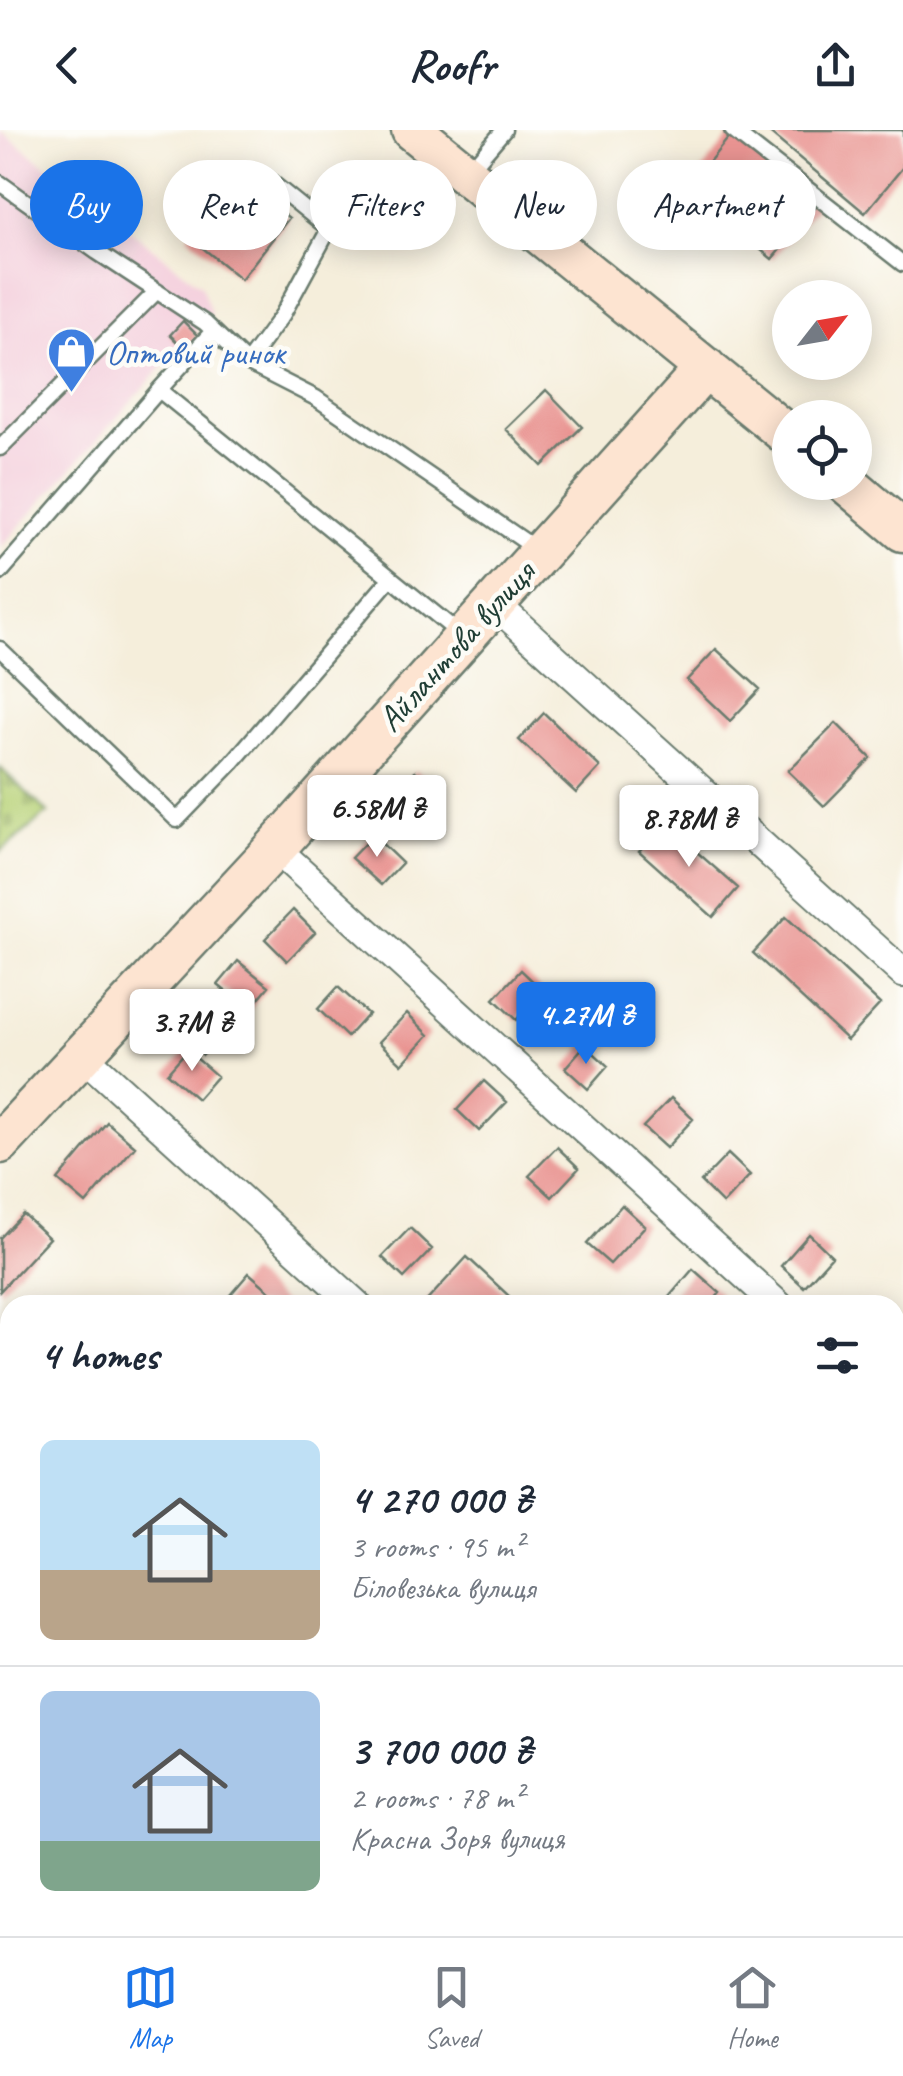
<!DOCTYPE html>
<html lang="en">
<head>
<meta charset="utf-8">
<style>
  body { margin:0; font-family:Caveat,sans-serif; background:#f6f6f7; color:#1f2937; height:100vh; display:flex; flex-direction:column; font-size:38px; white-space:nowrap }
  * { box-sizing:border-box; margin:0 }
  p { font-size:32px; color:#747a83 }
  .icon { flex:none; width:55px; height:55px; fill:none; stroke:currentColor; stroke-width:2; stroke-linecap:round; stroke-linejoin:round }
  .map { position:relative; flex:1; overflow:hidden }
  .details { position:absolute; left:0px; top:1165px; width:905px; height:642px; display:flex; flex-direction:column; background:#fff; border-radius:30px 30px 0 0; box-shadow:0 5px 25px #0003 }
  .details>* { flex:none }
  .guide { position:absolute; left:30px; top:30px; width:845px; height:90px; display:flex; gap:20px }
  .needle { width:65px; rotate:59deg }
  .tools { position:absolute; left:772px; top:150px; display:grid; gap:20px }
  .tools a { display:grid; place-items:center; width:100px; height:100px; border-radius:50%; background:#fff; box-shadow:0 5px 25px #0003; font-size:50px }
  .price { position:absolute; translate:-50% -85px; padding:0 22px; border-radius:10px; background:#fff; color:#222; font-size:32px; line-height:65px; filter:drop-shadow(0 2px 5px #0008) }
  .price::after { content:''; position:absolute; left:50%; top:60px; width:30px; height:22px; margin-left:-15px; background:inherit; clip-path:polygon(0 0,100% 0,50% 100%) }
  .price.current { background:#1a73e8; color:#fff }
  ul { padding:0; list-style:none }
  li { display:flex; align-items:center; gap:30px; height:250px; padding:0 40px }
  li+li { border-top:2px solid #e0e1e3 }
  li span { display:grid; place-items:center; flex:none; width:280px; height:200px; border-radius:15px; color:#555 }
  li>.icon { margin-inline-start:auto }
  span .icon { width:120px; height:120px; fill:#fffc; stroke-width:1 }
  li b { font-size:42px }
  h2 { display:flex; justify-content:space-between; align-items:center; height:120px; padding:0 40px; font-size:42px }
  .chip { padding:0 35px; border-radius:45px; background:#fff; box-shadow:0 5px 25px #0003; font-size:35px; line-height:90px }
  .chip.current { background:#1a73e8; color:#fff }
  header { display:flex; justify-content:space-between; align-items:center; height:130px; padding:0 40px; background:#fff; font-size:45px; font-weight:600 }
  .menu { display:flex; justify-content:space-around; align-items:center; height:140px; border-top:2px solid #e0e1e3; background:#fff; font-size:28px; color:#747a83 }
  .menu a { display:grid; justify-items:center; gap:5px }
  .menu .current { color:#1a73e8 }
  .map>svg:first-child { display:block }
  .built { fill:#f4cfdd }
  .cemetery { fill:url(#cemetery-stones); stroke:#6b8856; stroke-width:2.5 }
  .building { fill:#e99492 }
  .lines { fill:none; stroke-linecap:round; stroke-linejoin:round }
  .lane-casing { stroke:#6a7b6e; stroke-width:19 }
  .street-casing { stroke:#6a7b6e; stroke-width:32 }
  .secondary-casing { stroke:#6a7b6e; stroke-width:45 }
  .lane { stroke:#fff; stroke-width:14 }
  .street { stroke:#fff; stroke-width:28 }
  .secondary { stroke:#fde4d1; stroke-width:40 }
  .labels { text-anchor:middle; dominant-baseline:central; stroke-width:9; stroke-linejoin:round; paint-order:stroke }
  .shop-label { font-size:35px; fill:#366cbe; stroke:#fdfcf7; text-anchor:start }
  .street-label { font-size:35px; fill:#1f3d34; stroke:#fdfcf7 }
</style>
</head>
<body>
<header><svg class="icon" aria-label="back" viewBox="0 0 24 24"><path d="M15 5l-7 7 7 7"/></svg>Roofr<svg class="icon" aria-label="share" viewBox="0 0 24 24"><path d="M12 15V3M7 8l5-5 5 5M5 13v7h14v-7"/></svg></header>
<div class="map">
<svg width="903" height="1806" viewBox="0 0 903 1806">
  <defs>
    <pattern id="cemetery-stones" width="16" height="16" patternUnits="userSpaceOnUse" patternTransform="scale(2.5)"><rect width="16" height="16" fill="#b7d277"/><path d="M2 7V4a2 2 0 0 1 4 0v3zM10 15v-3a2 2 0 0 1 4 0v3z" fill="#9db568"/></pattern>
  </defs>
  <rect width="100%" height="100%" fill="#fdfcf7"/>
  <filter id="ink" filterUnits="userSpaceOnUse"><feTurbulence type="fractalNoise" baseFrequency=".01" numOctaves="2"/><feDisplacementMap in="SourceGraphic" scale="20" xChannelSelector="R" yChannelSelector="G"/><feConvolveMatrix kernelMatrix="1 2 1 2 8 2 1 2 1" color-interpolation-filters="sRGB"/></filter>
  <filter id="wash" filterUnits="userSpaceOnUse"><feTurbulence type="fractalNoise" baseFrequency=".0048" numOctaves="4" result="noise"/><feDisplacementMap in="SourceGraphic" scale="40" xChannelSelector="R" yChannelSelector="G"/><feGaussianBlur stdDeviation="2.25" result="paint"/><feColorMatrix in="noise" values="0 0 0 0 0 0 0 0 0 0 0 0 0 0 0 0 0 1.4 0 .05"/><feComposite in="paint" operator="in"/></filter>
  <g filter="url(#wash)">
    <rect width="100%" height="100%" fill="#f5eedb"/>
    <path class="built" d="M0,0L201,155L211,183L0,418Z"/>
    <path class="cemetery" d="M0,638L48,683L0,722Z"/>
    <g id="blocks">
      <path class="building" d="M766,0H903V37L865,83Z
        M734,1L820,72L772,129L687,59Z
        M236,46L289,88L241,149L188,106Z
        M183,191L198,206L184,219L170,205Z
        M546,260L582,297L542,336L506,299Z
        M716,519L760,559L730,591L687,550Z
        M544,583L600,637L576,663L519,610Z
        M836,593L871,628L824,676L788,641Z
        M415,641L442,662L419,692L392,671Z
        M664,693L738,758L713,787L639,721Z
        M373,705L402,733L381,755L351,728Z
        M293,780L315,802L287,831L265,809Z
        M786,787L880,874L847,910L753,823Z
        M238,831L269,856L249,880L218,855Z
        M521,840L543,861L516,890L494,869Z
        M338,857L368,884L347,907L318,879Z
        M196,883L221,906L203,925L178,902Z
        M407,883L429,905L402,934L379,912Z
        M585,915L608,936L588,959L565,938Z
        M187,920L217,946L197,969L167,943Z
        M484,951L507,972L479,1001L457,980Z
        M671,968L693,989L666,1018L643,997Z
        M107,992L135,1016L86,1074L58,1050Z
        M557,1017L579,1038L552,1067L529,1046Z
        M728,1024L750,1045L723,1074L701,1052Z
        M622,1075L645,1096L610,1134L587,1114Z
        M23,1084L49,1108L0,1161V1108Z
        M410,1098L432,1119L404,1148L382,1127Z
        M809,1104L832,1126L804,1157L781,1136Z
        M467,1127L509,1166L501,1175H423Z
        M693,1139L720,1163L710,1175H679L669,1167Z
        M249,1143L286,1175H228L224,1172Z
        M221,1798H262L255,1806H231Z
        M442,1798H499L509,1806H452Z"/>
    </g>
  </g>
  <g filter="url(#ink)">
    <use href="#blocks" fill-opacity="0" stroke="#6a7b6e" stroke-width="2.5"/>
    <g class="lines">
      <defs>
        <path id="lane" d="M732,0L903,134
          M469,41L504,0
          M0,53L97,122L205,193L247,233L316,268L536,419
          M247,233L283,184L329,99L265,47
          M159,260L213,201
          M0,318L157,161
          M0,443L159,260L460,504
          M0,519L177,690L232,633L390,449"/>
        <path id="street" d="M495,474L903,843
          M275,718L778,1175
          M81,924L357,1175
          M0,1249L10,1258
          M895,1281L903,1289
          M895,1503L903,1494
          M895,1665L903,1673
          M0,1676L10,1685
          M131,1798L140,1806
          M600,1798L609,1806"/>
        <path id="secondary" d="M412,0L790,307
          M845,352L903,401
          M0,1013L275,718L706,238"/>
      </defs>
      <use href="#lane" class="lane-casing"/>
      <use href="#street" class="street-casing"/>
      <use href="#secondary" class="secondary-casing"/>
      <use href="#lane" class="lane"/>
      <use href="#street" class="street"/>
      <use href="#secondary" class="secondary"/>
    </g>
  </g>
  <defs>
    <symbol id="shop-pin" viewBox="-11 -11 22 30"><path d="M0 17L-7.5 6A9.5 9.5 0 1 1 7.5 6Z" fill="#3f7fe0" stroke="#fdfcf7"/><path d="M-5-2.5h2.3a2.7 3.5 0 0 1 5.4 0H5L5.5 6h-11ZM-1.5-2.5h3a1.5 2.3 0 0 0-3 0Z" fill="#fff"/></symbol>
  </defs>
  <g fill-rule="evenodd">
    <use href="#shop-pin" x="44" y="194" width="55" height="75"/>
  </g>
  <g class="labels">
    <g class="shop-label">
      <text x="106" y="222">Оптовий ринок</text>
    </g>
    <g class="street-label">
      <text transform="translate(456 516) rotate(-48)">Айлантова вулиця</text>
    </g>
  </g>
</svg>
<div class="tools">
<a><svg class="needle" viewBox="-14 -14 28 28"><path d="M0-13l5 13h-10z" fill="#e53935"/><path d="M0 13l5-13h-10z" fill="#747a83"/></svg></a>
<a><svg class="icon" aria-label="locate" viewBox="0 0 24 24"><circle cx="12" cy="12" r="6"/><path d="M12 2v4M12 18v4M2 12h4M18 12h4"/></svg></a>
</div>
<b class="price" style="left:377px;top:730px">6.58M ₴</b>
<b class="price" style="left:689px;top:740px">8.78M ₴</b>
<b class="price current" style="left:586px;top:937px">4.27M ₴</b>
<b class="price" style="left:192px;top:944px">3.7M ₴</b>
<div class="guide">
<a class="chip current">Buy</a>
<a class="chip">Rent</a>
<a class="chip">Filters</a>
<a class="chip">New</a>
<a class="chip">Apartment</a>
</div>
<section class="details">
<h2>4 homes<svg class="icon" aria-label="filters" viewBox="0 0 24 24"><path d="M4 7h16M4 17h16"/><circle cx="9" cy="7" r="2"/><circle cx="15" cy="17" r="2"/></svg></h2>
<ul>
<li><span style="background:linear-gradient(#bfe0f5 65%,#b9a48a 0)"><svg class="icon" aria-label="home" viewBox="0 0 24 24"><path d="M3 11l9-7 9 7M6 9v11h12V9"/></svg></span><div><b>4 270 000 ₴</b><p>3 rooms · 95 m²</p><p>Біловезька вулиця</p></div></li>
<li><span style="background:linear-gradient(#a9c7e8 75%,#7fa58c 0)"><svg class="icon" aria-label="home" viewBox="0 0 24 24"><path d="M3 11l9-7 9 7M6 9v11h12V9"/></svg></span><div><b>3 700 000 ₴</b><p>2 rooms · 78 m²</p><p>Красна Зоря вулиця</p></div></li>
</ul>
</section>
</div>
<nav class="menu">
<a class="current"><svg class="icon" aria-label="map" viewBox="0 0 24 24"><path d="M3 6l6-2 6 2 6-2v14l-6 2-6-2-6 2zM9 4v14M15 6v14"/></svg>Map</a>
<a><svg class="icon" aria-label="saved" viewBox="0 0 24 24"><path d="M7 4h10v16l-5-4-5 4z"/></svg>Saved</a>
<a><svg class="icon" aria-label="home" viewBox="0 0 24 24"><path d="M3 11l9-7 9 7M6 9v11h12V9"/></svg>Home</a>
</nav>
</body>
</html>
